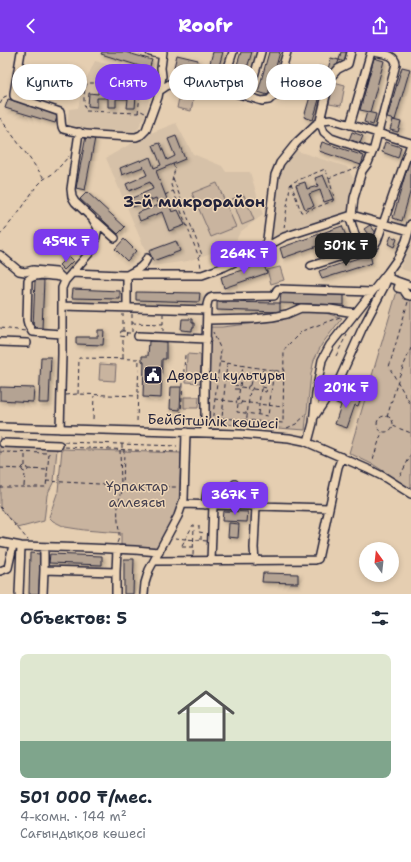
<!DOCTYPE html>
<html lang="ru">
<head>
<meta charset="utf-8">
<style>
  body { margin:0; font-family:"Shantell Sans",sans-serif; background:#f6f6f7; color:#1f2937; height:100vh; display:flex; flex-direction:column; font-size:15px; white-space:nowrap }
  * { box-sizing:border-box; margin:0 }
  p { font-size:13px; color:#747a83 }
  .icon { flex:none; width:22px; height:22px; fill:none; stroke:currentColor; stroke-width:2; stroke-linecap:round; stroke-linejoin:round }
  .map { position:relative; height:542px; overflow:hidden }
  .details { display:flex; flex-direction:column; background:#fff; flex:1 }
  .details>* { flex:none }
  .hud { position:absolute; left:12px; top:12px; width:387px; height:36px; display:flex; gap:8px }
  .needle { width:26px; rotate:345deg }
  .controls { position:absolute; left:359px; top:490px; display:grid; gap:8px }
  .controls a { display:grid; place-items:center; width:40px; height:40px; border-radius:50%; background:#fff; box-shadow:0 2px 6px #0003; font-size:20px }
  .price { position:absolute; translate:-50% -34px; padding:0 9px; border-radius:8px; background:#7c3aed; color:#fff; font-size:13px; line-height:26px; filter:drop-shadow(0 1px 2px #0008) }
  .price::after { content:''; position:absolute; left:50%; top:24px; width:12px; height:9px; margin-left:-6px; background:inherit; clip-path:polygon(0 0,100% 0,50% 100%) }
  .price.current { background:#222; color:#fff }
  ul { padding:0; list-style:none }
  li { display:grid; align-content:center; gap:8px; height:212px; padding:0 20px }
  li+li { border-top:1px solid #e0e1e3 }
  li span { display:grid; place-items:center; height:124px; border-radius:8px; color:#555 }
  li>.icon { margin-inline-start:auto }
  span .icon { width:72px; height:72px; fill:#fffc; stroke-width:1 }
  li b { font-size:17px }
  h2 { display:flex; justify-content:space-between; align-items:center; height:48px; padding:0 20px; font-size:17px }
  .pill { padding:0 14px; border-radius:18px; background:#fff; box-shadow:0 2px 6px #0003; font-size:14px; line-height:36px }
  .pill.current { background:#7c3aed; color:#fff }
  header { display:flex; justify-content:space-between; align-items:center; height:52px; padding:0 20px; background:#7c3aed; color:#fff; font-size:18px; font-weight:800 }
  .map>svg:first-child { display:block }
  .built { fill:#d6c1a8 }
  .green { fill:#c9b49f; stroke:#766b6d }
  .building { fill:#b4a393; stroke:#22223b; filter:url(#shadow) }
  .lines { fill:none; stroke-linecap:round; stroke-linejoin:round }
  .minor-casing { stroke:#22223b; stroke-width:10 }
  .path { stroke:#22223b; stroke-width:1; stroke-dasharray:4 3; stroke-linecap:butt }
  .minor { stroke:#edd5b6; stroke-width:7 }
  .labels { text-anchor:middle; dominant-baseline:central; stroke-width:3; stroke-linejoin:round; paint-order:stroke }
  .poi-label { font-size:14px; fill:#22223b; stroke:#edd5b6; text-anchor:start }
  .street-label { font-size:14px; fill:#22223b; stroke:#edd5b6 }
  .park-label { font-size:14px; fill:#433f4f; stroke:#edd5b6 }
  .quarter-label { font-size:16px; font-weight:bold; fill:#22223b; stroke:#edd5b6 }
</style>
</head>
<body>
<header><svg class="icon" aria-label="back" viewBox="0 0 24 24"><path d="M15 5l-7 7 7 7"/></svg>Roofr<svg class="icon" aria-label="share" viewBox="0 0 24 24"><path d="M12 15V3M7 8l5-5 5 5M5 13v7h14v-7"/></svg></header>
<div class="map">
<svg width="411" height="542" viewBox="0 0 411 542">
  <defs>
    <filter id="shadow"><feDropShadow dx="2" dy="2" stdDeviation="2" flood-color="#0004"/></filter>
  </defs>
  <rect width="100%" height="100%" fill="#e5ceb1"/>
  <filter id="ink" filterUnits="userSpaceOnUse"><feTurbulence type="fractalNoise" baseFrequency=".025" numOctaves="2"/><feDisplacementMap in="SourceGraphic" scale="8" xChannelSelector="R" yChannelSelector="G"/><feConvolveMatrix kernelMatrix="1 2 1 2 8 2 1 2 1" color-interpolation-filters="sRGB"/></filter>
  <g filter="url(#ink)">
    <path class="built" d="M95,9L156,25L145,64L136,80L67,76L69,57L78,56L82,36Z
      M176,71L193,102L222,114L226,120H250L263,163L240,180L234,193L188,209L152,214L106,106L146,83Z
      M294,98L347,115L354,128L348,159L274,186L270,184L279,120Z
      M411,184V220L400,217Z"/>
    <path class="green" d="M334,30L345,33L341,54L329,52Z
      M182,31L196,34L191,59L177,56Z
      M217,131L236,175L211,185L192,141Z
      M244,143L254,168L242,173L232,147Z
      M280,215L284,228L271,232L267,218Z
      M398,236L411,244V437L374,413L349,401Z
      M301,258L319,259L342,266L322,292L314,308L311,322L305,378L209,371V283L210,275H222L283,268L285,266Z
      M187,302L201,303L200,331L186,330Z
      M100,312L116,313L115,329L99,328Z
      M184,345H199L198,356H184Z
      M0,385H1V395L57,397L54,429L47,443L44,469L18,476L0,455Z
      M62,397L181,401L179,453L165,484L156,497L121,493V481L84,478L65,475L53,469L49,465L58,439Z"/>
    <path class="building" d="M102,0H125L152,8L149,17L101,2Z
      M213,0H223L215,28L206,26Z
      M241,0H252L241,35L231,32Z
      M269,0H280L268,43L258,40Z
      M341,0H350L347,11L339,8Z
      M177,3L198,8L194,21L174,15Z
      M331,6L339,8L335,19L328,17Z
      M374,6L384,9L370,60L360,58Z
      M319,14L328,17L313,68L304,65Z
      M402,15L410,17L395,68L387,66Z
      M99,33L108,34L107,42L117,43H118V34H127V43L136,44L135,56H127L128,47H116V55H108V46H97V55L88,54L89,41L98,42Z
      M8,47L58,62L55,71L5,56Z
      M367,60L376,62L373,73L364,70Z
      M393,68L401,70L398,80L390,78Z
      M352,80L363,84L360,91L349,88Z
      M86,84L95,86L85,138L76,136Z
      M176,84L185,107L156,119L172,160L178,158L185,173L169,179L162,160L140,169L137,161L159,153L156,146L133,155L130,147L153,137L150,130L129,139L126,132L147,123L143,114V115L122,123L120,116L140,108L141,110V109L150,105L154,116L161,113L153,93L160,91L167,108L175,104L168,87Z
      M322,90L364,104L361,113L319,99Z
      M385,90L401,95L398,106L382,100Z
      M411,102V137L402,169L393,166Z
      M323,123L333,147L324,150L320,138L309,142L314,154L305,157L296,133L305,130L307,137L318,134L315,126Z
      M87,140L125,175L118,182L80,147Z
      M370,173L376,181L370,185L364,177Z
      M342,174L346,184L283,206L280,196Z
      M391,184L397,187L394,195L388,192Z
      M124,187L136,199L127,209L115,197Z
      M176,189L180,199L153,209L149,199Z
      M370,202L372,211L322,227L319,219Z
      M68,204L73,209L64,218L59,213Z
      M263,211L267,221L224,236L221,225Z
      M35,228H44L42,276H33Z
      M73,237L120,239V247L72,246Z
      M136,240L200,241L199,250L136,248Z
      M281,241L344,243V253L280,251Z
      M217,250L280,251V260L217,258Z
      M182,267H192V271H194V276H192V279L181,278Z
      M98,278H104L103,293L76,292V285H98Z
      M149,289L166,290V307H162L161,346L143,345L144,310L142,309V304H148Z
      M41,305H51L49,351H39Z
      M0,335L34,336L33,350L0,348Z
      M171,335H181L180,358L170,357Z
      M357,341L362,343L358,354L355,353L347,376L335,372L341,353L334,350L337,342L355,348Z
      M223,459L248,460L247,470L222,469Z
      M229,471L239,472L238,486L228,485Z
      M30,501L40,502L39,542H29Z
      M50,502L102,504V513L49,511Z
      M124,507H134L133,542H124Z
      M263,521L298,522V531L262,530Z"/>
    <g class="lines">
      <defs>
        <path id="minor" d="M21,0L14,41V44L16,45L60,60C62,65 60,72 63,77C87,84 112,84 136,85L141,83L146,78L158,45L162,24L161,16L163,0
          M150,0L162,3
          M351,0L348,12L338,17L330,26L320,69L324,80L331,86L372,100
          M221,37L233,0
          M159,39L171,31L189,27L262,49L269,48L275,42L287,0
          M248,45L261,0
          M350,73L371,0
          M352,163L354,146L362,119L368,111L374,96L396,12C395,2 383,2 374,0
          M97,170L115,186
          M266,195L275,123L280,111L296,91L315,73L323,68L331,67L411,91
          M360,198L374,194L377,189L411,92
          M0,203L19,219L25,220L33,218L56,220L62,226
          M311,214L360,198L349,164
          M72,221L122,223H202L224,215L266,195L284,185L352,163L409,179
          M61,225C51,224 36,220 28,228L27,268L28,272L32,280L62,282
          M388,226L411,234
          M400,231L398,236L403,237L407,243L411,244
          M62,254L207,258
          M127,256V223C136,218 144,215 147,206
          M207,268L253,267L272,265L287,262L301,256L330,257L355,261
          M138,284L207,287
          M0,290L27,291
          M314,365L340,326L362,277L384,235L389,223
          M0,375L240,382L289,386L304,389L370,418L384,425L411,442
          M60,377L62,302V236L65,229L93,197L98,176L92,166L75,150L72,145L71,137L79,80
          M205,381V333L207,253C208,249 208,246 213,245L274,244C276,242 275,239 278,237L372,240
          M308,390L313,371L316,341L322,308L330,293L388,220L398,206L406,189L411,172
          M3,391L59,393
          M182,452L329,456
          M205,453L207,440L262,443V454
          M234,453L235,432
          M0,490L21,494L90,496L135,498L159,500
          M43,495L44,501V518
          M154,509L315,508L318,507L338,415L342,405
          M211,509L213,453
          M255,509L254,496L256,454
          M0,519L8,516L13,493
          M116,520L117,497
          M19,542L21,494
          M43,542L44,518L116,520V542
          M144,542L145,531L149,518L178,464L184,447L186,380"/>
      </defs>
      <use href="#minor" class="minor-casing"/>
      <path class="path" d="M0,52L4,45L9,43
        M138,61L140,43L139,39L135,35L128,31H88C83,36 83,53 86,59L138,61L141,59L145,61
        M0,66L44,126
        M173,112L175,117L171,133L200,208L201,217
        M173,126L202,203L199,204
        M291,131L301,160H304L333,149L334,145L329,126
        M165,143L173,139
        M284,176L290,134L291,131L325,117L329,126L357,115
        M0,183L20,159L35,136L44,127L54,121L69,104
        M408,250L389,315L411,353
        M132,271L163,272
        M0,276L26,279
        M121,279H127L126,285L120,284Z
        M123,279V262
        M163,279V262
        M126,281H132V262
        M336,304L347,282
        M123,306V285
        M220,310L284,320
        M227,311L222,366L283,371L284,299L286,295L302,279L340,265
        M250,321H255L254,325L249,324Z
        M250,333L252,325
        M247.5 336a2.5 2.5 0 1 1 5 0a2.5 2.5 0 1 1-5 0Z
        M241,335L247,336
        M262,335L267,336L266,340L262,339Z
        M239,337H235V333L240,334
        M253,337L260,338
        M66,343L77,342
        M215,347L236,350
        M236.5 350a2.5 2.5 0 1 1 5 0a2.5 2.5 0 1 1-5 0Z
        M238,348L243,314
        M241,350L283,355
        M238,352L237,360L268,364L274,318
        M258,362L263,318
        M377 372a8 8 0 1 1 16 0a8 8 0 1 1-16 0Z
        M387,365L399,325L411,296
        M93,367L94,344
        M137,369L139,307L79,306L78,342L138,344
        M182,370L181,360L185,303
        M212,371L221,298L213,280
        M246,373L250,338
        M393,374L411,381
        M287,376L296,372L306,363
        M64,390L177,394
        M65,395L178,400
        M122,396V389
        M120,398L121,433
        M0,400L49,401L46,435H0
        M373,407L382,380
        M22 417a3 3 0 1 1 6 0a3 3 0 1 1-6 0Z
        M25,414V401
        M0,416L22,417
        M28,417L47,418
        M400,424L411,403
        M46,429L152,435H178
        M24,434L25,421
        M0,455L28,488
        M175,486L207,489
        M201,488V481
        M117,491C121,483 118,477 118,469C117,459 118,447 123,438L124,398
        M193,495H181L193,473L199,474V480L205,481
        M193,503L194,474"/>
      <use href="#minor" class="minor"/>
    </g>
  </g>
  <defs>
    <symbol id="civic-square" viewBox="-11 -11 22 22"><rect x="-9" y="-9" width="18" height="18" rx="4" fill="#22223b" stroke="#edd5b6"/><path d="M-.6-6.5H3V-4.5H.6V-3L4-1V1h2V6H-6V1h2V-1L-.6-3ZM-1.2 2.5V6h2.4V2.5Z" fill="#fff"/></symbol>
  </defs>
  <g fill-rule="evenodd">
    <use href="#civic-square" x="142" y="312" width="22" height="22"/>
  </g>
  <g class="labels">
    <g class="poi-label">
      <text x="167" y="323">Дворец культуры</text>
    </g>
    <g class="street-label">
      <text transform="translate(213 369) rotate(2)">Бейбітшілік көшесі</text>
    </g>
    <g class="park-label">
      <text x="137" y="434">Ұрпактар<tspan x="137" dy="16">аллеясы</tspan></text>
    </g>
    <g class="quarter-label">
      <text x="194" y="149">3-й микрорайон</text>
    </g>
  </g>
</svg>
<div class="controls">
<a><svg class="needle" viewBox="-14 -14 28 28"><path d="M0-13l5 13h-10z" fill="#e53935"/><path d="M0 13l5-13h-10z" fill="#747a83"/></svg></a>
</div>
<b class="price" style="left:66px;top:211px">459K ₸</b>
<b class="price current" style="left:346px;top:215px">501K ₸</b>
<b class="price" style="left:244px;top:223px">264K ₸</b>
<b class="price" style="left:346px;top:357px">201K ₸</b>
<b class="price" style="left:235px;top:464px">367K ₸</b>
<div class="hud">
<a class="pill">Купить</a>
<a class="pill current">Снять</a>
<a class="pill">Фильтры</a>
<a class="pill">Новое</a>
</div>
</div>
<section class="details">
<h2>Объектов: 5<svg class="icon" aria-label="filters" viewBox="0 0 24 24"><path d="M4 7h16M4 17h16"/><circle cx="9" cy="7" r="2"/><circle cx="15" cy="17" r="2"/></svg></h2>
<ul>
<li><span style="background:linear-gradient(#dfe7d0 70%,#7fa58c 0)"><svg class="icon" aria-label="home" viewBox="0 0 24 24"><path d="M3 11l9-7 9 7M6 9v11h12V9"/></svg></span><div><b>501 000 ₸/мес.</b><p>4-комн. · 144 m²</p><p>Сағындықов көшесі</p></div></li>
</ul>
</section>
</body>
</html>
